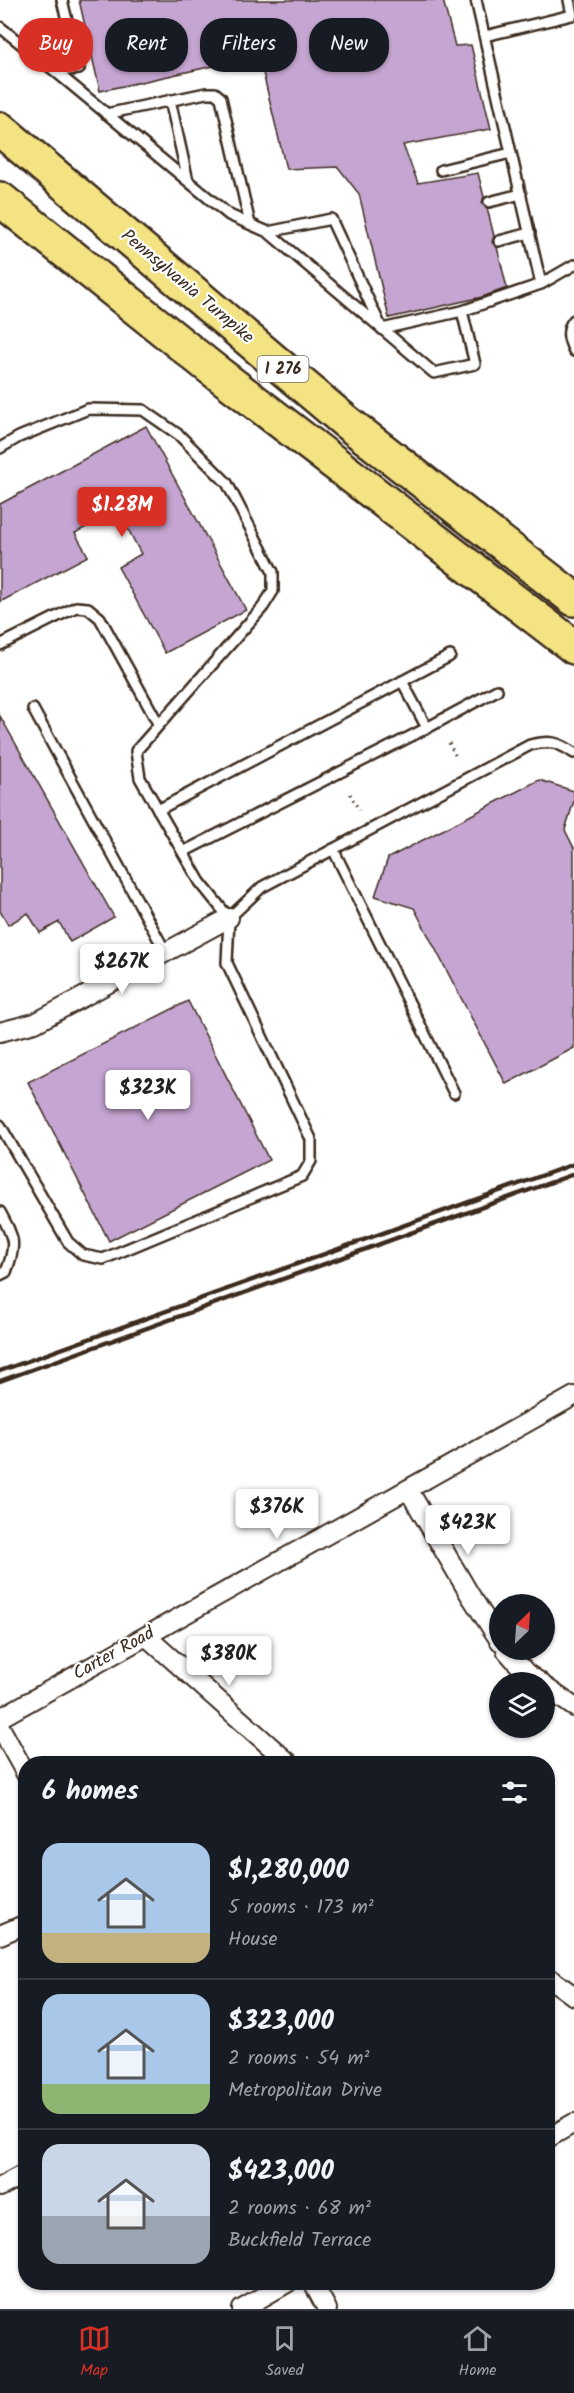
<!DOCTYPE html>
<html lang="en">
<head>
<meta charset="utf-8">
<style>
  body { margin:0; font-family:Kalam,sans-serif; background:#20242c; color:#f1f3f6; height:100vh; display:flex; flex-direction:column; font-size:22px; white-space:nowrap }
  * { box-sizing:border-box; margin:0 }
  p { font-size:20px; color:#9ea1a6 }
  .icon { flex:none; width:33px; height:33px; fill:none; stroke:currentColor; stroke-width:2; stroke-linecap:round; stroke-linejoin:round }
  .map { position:relative; flex:1; overflow:hidden }
  .sheet { position:absolute; left:18px; top:1756px; width:537px; height:534px; display:flex; flex-direction:column; background:#171b24; border-radius:24px; box-shadow:0 2px 4px #0004 }
  .sheet>* { flex:none }
  .top-card { position:absolute; left:18px; top:18px; width:538px; height:54px; display:flex; gap:12px }
  .needle { width:39px; rotate:25deg }
  .buttons { position:absolute; left:489px; top:1594px; display:grid; gap:12px }
  .buttons a { display:grid; place-items:center; width:66px; height:66px; border-radius:50%; background:#171b24; box-shadow:0 2px 4px #0004; font-size:30px }
  .price { position:absolute; translate:-50% -51px; padding:0 14px; border-radius:6px; background:#fff; color:#222; font-size:20px; line-height:39px; filter:drop-shadow(0 2px 3px #0008) }
  .price::after { content:''; position:absolute; left:50%; top:36px; width:18px; height:14px; margin-left:-9px; background:inherit; clip-path:polygon(0 0,100% 0,50% 100%) }
  .price.on { background:#d93025; color:#fff }
  ul { padding:0; list-style:none }
  li { display:flex; align-items:center; gap:18px; height:150px; padding:0 24px }
  li+li { border-top:2px solid #363941 }
  li span { display:grid; place-items:center; flex:none; width:168px; height:120px; border-radius:18px; color:#555 }
  li>.icon { margin-inline-start:auto }
  span .icon { width:72px; height:72px; fill:#fffc; stroke-width:1 }
  li b { font-size:26px }
  h2 { display:flex; justify-content:space-between; align-items:center; height:72px; padding:0 24px; font-size:26px }
  .chip { padding:0 21px; border-radius:24px; background:#171b24; box-shadow:0 2px 4px #0004; font-size:21px; line-height:54px }
  .chip.on { background:#d93025; color:#fff }
  .menu { display:flex; justify-content:space-around; align-items:center; height:84px; border-top:2px solid #363941; background:#171b24; font-size:16px; color:#9ea1a6 }
  .menu a { display:grid; justify-items:center; gap:3px }
  .menu .on { color:#d93025 }
  .map>svg:first-child { display:block }
  .building { fill:#c5a5d1; stroke:#3b2a1e; stroke-width:1.5 }
  .lines { fill:none; stroke-linecap:round; stroke-linejoin:round }
  .service-casing { stroke:#3b2a1e; stroke-width:14 }
  .minor-casing { stroke:#3b2a1e; stroke-width:22 }
  .motorway-casing { stroke:#3b2a1e; stroke-width:38 }
  .path { stroke:#3b2a1e; stroke-width:3; stroke-dasharray:1.5 4.5; stroke-linecap:butt }
  .service { stroke:#fff; stroke-width:9 }
  .minor { stroke:#fff; stroke-width:18 }
  .motorway { stroke:#f4e382; stroke-width:33 }
  .rail { stroke:#3b2a1e; stroke-width:4.5 }
  .labels { text-anchor:middle; dominant-baseline:central; stroke-width:4.5; stroke-linejoin:round; paint-order:stroke }
  .shield { fill:#fff; stroke:#766a62; stroke-width:1.5 }
  .shield-label { font-size:16px; font-weight:bold; fill:#3b2a1e }
  .street-label { font-size:18px; fill:#3b2a1e; stroke:#fff }
</style>
</head>
<body>
<div class="map">
<svg width="574" height="2309" viewBox="0 0 574 2309">
  <rect width="100%" height="100%" fill="#fff"/>
  <filter id="ink" filterUnits="userSpaceOnUse"><feTurbulence type="fractalNoise" baseFrequency=".0167" numOctaves="2"/><feDisplacementMap in="SourceGraphic" scale="12" xChannelSelector="R" yChannelSelector="G"/><feConvolveMatrix kernelMatrix="1 2 1 2 8 2 1 2 1" color-interpolation-filters="sRGB"/></filter>
  <g filter="url(#ink)">
    <path class="building" d="M79,0H443L455,46L471,45L491,129L403,145L418,183L478,173L484,197L482,203L487,208L494,236L492,242L497,247L507,288L482,297L389,318L359,194L338,167L286,169L259,56L100,91Z
      M146,426L246,610L165,653L118,567L141,554L118,510L75,533L88,556L0,602V504Z
      M0,716L114,917L70,942L59,922L40,933L28,913L8,925L0,911Z
      M539,780L574,791V801L565,830L574,848V1048L506,1084L414,908L375,896L388,858Z
      M188,1001L269,1160L109,1241L28,1082Z"/>
    <g class="lines">
      <defs>
        <path id="service" d="M476,0L541,284
          M0,27L55,71L79,69L62,0
          M485,36L572,15L569,0
          M55,71L229,215L268,232L434,373L475,364L462,311L382,329L331,219L268,232
          M170,100L188,181
          M106,114L206,93H215L221,98L250,224
          M441,170L511,153
          M489,202L521,194
          M499,241L530,233
          M462,311L541,284L574,265
          M574,320C565,330 569,341 574,351
          M0,448L19,437L88,409L143,410L179,435L227,483L273,572V591L263,607L136,751L140,778L200,882L229,918L227,963L311,1139V1161L302,1176L103,1259L83,1255L68,1242L0,1125
          M0,645L76,607L88,608L100,618L159,725
          M33,709L165,951
          M427,728L497,690
          M158,810L450,656
          M333,849L454,1093
          M183,852L427,728L402,681
          M229,918L262,887L530,745C550,740 558,742 574,753
          M0,1212C14,1238 17,1244 6,1272L0,1275"/>
        <path id="minor" d="M0,1032L35,1023L229,918
          M408,1489L470,1595L500,1641
          M146,1636L290,1764
          M506,1650L526,1673L541,1683
          M544,1686L574,1707
          M0,1718L574,1396
          M0,1727L26,1774
          M0,1935L26,1924
          M548,1977L574,1996
          M548,2138L574,2123
          M0,2187L26,2173
          M313,2283L327,2309
          M242,2309L287,2283"/>
        <path id="motorway" d="M0,129L345,421L574,599
          M0,199L211,368L574,647"/>
      </defs>
      <use href="#service" class="service-casing"/>
      <use href="#minor" class="minor-casing"/>
      <use href="#motorway" class="motorway-casing"/>
      <path class="path" d="M449,743L457,759
        M350,794L359,810"/>
      <use href="#service" class="service"/>
      <use href="#minor" class="minor"/>
      <use href="#motorway" class="motorway"/>
      <path class="rail" d="M0,1371L574,1164
        M0,1381L574,1174"/>
    </g>
  </g>
  <g class="labels">
    <rect class="shield" x="257.5" y="356" width="51" height="26" rx="4.5"/>
    <g class="shield-label">
      <text x="283" y="369">I 276</text>
    </g>
    <g class="street-label">
      <text transform="translate(187 287) rotate(40)">Pennsylvania Turnpike</text>
      <text transform="translate(114 1654) rotate(-29)">Carter Road</text>
    </g>
  </g>
</svg>
<div class="buttons">
<a><svg class="needle" viewBox="-14 -14 28 28"><path d="M0-13l5 13h-10z" fill="#e53935"/><path d="M0 13l5-13h-10z" fill="#9ea1a6"/></svg></a>
<a><svg class="icon" aria-label="layers" viewBox="0 0 24 24"><path d="M12 4l9 5-9 5-9-5zM3 14l9 5 9-5"/></svg></a>
</div>
<b class="price on" style="left:122px;top:538px">$1.28M</b>
<b class="price" style="left:122px;top:995px">$267K</b>
<b class="price" style="left:148px;top:1121px">$323K</b>
<b class="price" style="left:277px;top:1540px">$376K</b>
<b class="price" style="left:468px;top:1556px">$423K</b>
<b class="price" style="left:229px;top:1687px">$380K</b>
<div class="top-card">
<a class="chip on">Buy</a>
<a class="chip">Rent</a>
<a class="chip">Filters</a>
<a class="chip">New</a>
</div>
<section class="sheet">
<h2>6 homes<svg class="icon" aria-label="filters" viewBox="0 0 24 24"><path d="M4 7h16M4 17h16"/><circle cx="9" cy="7" r="2"/><circle cx="15" cy="17" r="2"/></svg></h2>
<ul>
<li><span style="background:linear-gradient(#a9c7e8 75%,#c2b280 0)"><svg class="icon" aria-label="home" viewBox="0 0 24 24"><path d="M3 11l9-7 9 7M6 9v11h12V9"/></svg></span><div><b>$1,280,000</b><p>5 rooms · 173 m²</p><p>House</p></div></li>
<li><span style="background:linear-gradient(#a9c7e8 75%,#8fb573 0)"><svg class="icon" aria-label="home" viewBox="0 0 24 24"><path d="M3 11l9-7 9 7M6 9v11h12V9"/></svg></span><div><b>$323,000</b><p>2 rooms · 54 m²</p><p>Metropolitan Drive</p></div></li>
<li><span style="background:linear-gradient(#c9d6e8 60%,#9aa5b1 0)"><svg class="icon" aria-label="home" viewBox="0 0 24 24"><path d="M3 11l9-7 9 7M6 9v11h12V9"/></svg></span><div><b>$423,000</b><p>2 rooms · 68 m²</p><p>Buckfield Terrace</p></div></li>
</ul>
</section>
</div>
<nav class="menu">
<a class="on"><svg class="icon" aria-label="map" viewBox="0 0 24 24"><path d="M3 6l6-2 6 2 6-2v14l-6 2-6-2-6 2zM9 4v14M15 6v14"/></svg>Map</a>
<a><svg class="icon" aria-label="saved" viewBox="0 0 24 24"><path d="M7 4h10v16l-5-4-5 4z"/></svg>Saved</a>
<a><svg class="icon" aria-label="home" viewBox="0 0 24 24"><path d="M3 11l9-7 9 7M6 9v11h12V9"/></svg>Home</a>
</nav>
</body>
</html>
